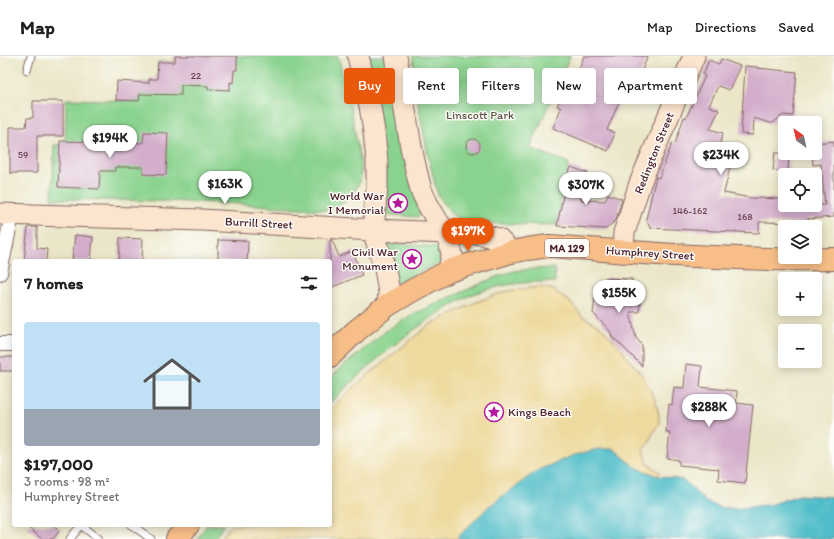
<!DOCTYPE html>
<html lang="en">
<head>
<meta charset="utf-8">
<style>
  body { margin:0; font-family:Itim,sans-serif; background:#f6f6f6; color:#202124; height:100vh; display:flex; flex-direction:column; font-size:15px; white-space:nowrap }
  * { box-sizing:border-box; margin:0 }
  p { font-size:13px; color:#757577 }
  .icon { flex:none; width:22px; height:22px; fill:none; stroke:currentColor; stroke-width:2; stroke-linecap:round; stroke-linejoin:round }
  .map { position:relative; flex:1; overflow:hidden }
  .side { position:absolute; left:12px; top:203px; width:320px; height:268px; display:flex; flex-direction:column; background:#fff; border-radius:4px; box-shadow:0 2px 10px #0003 }
  .side>* { flex:none }
  .top-card { position:absolute; left:344px; top:12px; width:380px; height:36px; display:flex; gap:8px }
  .needle { width:26px; rotate:327deg }
  .fabs { position:absolute; left:778px; top:60px; display:grid; gap:8px }
  .fabs a { display:grid; place-items:center; width:44px; height:44px; border-radius:4px; background:#fff; box-shadow:0 2px 10px #0003; font-size:20px }
  .price { position:absolute; translate:-50% -34px; padding:0 9px; border-radius:14px; background:#fff; color:#222; font-size:13px; line-height:26px; filter:drop-shadow(0 1px 2px #0008) }
  .price::after { content:''; position:absolute; left:50%; top:24px; width:12px; height:9px; margin-left:-6px; background:inherit; clip-path:polygon(0 0,100% 0,50% 100%) }
  .price.current { background:#ea580c; color:#fff }
  ul { padding:0; list-style:none }
  li { display:grid; align-content:center; gap:8px; height:212px; padding:0 12px }
  li span { display:grid; place-items:center; height:124px; border-radius:4px; color:#555 }
  li>.icon { margin-inline-start:auto }
  span .icon { width:72px; height:72px; fill:#fffc; stroke-width:1 }
  li b { font-size:17px }
  h2 { display:flex; justify-content:space-between; align-items:center; height:48px; padding:0 12px; font-size:17px }
  .tag { padding:0 14px; border-radius:4px; background:#fff; box-shadow:0 2px 10px #0003; font-size:14px; line-height:36px }
  .tag.current { background:#ea580c; color:#fff }
  header { display:flex; align-items:center; gap:24px; box-sizing:border-box; height:56px; padding:0 20px; background:#fff; border-bottom:1px solid #e0e0e0 }
  header strong { font-size:19px }
  nav { display:flex; gap:22px; margin-inline-start:auto; font-size:14px }
  .map>svg:first-child { display:block }
  .green { fill:#8ad38e; stroke:#6a795c }
  .sand { fill:#eeda9e; stroke:#9c7c64 }
  .water { fill:#50bdc9; stroke:#4d6e7a }
  .building { fill:#d3adcb }
  .lines { fill:none; stroke-linecap:round; stroke-linejoin:round }
  .lane-casing { stroke:#826562; stroke-width:9 }
  .street-casing { stroke:#826562; stroke-width:16 }
  .secondary-casing { stroke:#826562; stroke-width:23 }
  .primary-casing { stroke:#826562; stroke-width:24 }
  .lane { stroke:#fff; stroke-width:7 }
  .street { stroke:#fff; stroke-width:14 }
  .secondary { stroke:#fce5cf; stroke-width:21 }
  .primary { stroke:#f7be88; stroke-width:22 }
  .labels { text-anchor:middle; dominant-baseline:central; stroke-width:3; stroke-linejoin:round; paint-order:stroke }
  .number-label { font-size:10px; fill:#6c4253 }
  .shield { fill:#fdfcf7; stroke:#806168; stroke-width:1 }
  .shield-label { font-size:11px; font-weight:bold; fill:#4a1f2b }
  .park-label { font-size:12px; fill:#5d5549; stroke:#fdfcf7 }
  .street-label { font-size:12px; fill:#4a1f2b; stroke:#fdfcf7 }
  .poi-label { font-size:12px; fill:#4a1f2b; stroke:#fdfcf7; text-anchor:end }
</style>
</head>
<body>
<header>
<strong>Map</strong>
<nav><a>Map</a><a>Directions</a><a>Saved</a></nav>
</header>
<div class="map">
<svg width="834" height="483" viewBox="0 0 834 483">
  <rect width="100%" height="100%" fill="#fdfcf7"/>
  <filter id="ink" filterUnits="userSpaceOnUse"><feTurbulence type="fractalNoise" baseFrequency=".025" numOctaves="2"/><feDisplacementMap in="SourceGraphic" scale="8" xChannelSelector="R" yChannelSelector="G"/><feConvolveMatrix kernelMatrix="1 2 1 2 8 2 1 2 1" color-interpolation-filters="sRGB"/></filter>
  <filter id="wash" filterUnits="userSpaceOnUse"><feTurbulence type="fractalNoise" baseFrequency=".012" numOctaves="4" result="noise"/><feDisplacementMap in="SourceGraphic" scale="16" xChannelSelector="R" yChannelSelector="G"/><feGaussianBlur stdDeviation="0.9" result="paint"/><feColorMatrix in="noise" values="0 0 0 0 0 0 0 0 0 0 0 0 0 0 0 0 0 1.4 0 .05"/><feComposite in="paint" operator="in"/></filter>
  <g filter="url(#wash)">
    <rect width="100%" height="100%" fill="#ebe6c8"/>
    <path class="green" d="M175,0H338C346,29 352,58 357,87C359,99 363,113 360,124C355,140 342,148 327,154L241,148L164,145L52,143L54,89H65L66,43L139,45L141,26L149,27L157,23L158,6H175Z
      M363,0H388L418,151L420,157L418,161L382,158Z
      M413,0H570L530,92L569,107L556,169L475,167L457,162L451,157L438,139L435,128L428,99L417,42Z
      M387,187L437,191L441,193L444,197L440,207L395,227Z
      M555,212V226C530,225 505,228 482,235C468,239 456,247 444,254C402,279 365,313 330,347V323L342,311L387,274L413,258L493,222L514,215L532,213Z
      M207,469H224L214,483H197Z"/>
    <path class="sand" d="M539,231L552,233L570,246L582,260L601,271L622,293L626,300L641,317L655,343L659,359V367L653,377L649,386L643,394L648,408L660,416L658,420L635,411L614,393L488,451L456,483H220L231,469H330V353L362,324L429,269L476,246L501,237L514,234Z"/>
    <path class="water" d="M598,393H614L635,411L658,420L682,424L688,428L706,446L719,451L736,453L772,448L799,439L834,441V483H456L488,451L538,414L574,399Z"/>
    <g id="blocks">
      <path class="building" d="M175,0H237V14H234L233,27L230,26V34L208,33V30L181,29V39L140,38L139,45L116,44L117,25L149,27V23H157L158,6H175Z
        M584,0H648L630,42L622,39L607,74L615,77L608,95L553,72L561,52L557,50L572,15L577,17Z
        M721,3L740,10L729,34L718,30L709,50L719,54L710,73L723,77L714,108L730,111L724,137L751,142L785,143V149H825L821,108L813,109L812,97H815V87L834,85V161L808,163V167L759,166V177L650,172L646,163L656,121L659,122L672,87L675,88L684,61L686,62L705,20L703,19L709,4L719,8Z
        M745,10L757,11V12L797,16L793,60L783,59L773,67H770L754,62L753,79L741,78Z
        M33,45H63V80H37V117H10V71H26L27,62H33Z
        M144,76L168,77L166,119L143,118V111H115V115H100L99,133L58,131L60,85L143,87Z
        M466 90a7 7 0 1 1 14 0a7 7 0 1 1-14 0Z
        M775,97H789L788,116L773,114Z
        M571,111L588,117L582,129L581,144L605,145L608,138L622,143L616,164L606,173L557,170L567,120Z
        M28,171H37V192L47,193L46,205H24Z
        M75,179L93,181L91,205H72Z
        M120,182L143,183L142,205H119Z
        M218,184L248,185L247,205H218Z
        M330,184H332L339,201L353,195L362,219L330,232Z
        M605,222L632,223L630,245H640L639,256H630L636,282L642,289V310L616,284L613,283L610,275L593,257L596,234H603Z
        M0,301H14L13,315H0Z
        M686,308L702,310L700,331L737,335L736,347L753,349L745,427L718,424L719,413L679,409V404L667,402L670,376H666L669,348L672,349L674,331L684,332Z
        M25,469H54L60,474L53,483H42Z"/>
    </g>
  </g>
  <g filter="url(#ink)">
    <use href="#blocks" fill-opacity="0" stroke="#826562" stroke-width="1"/>
    <g class="lines">
      <defs>
        <path id="lane" d="M27,14L31,0
          M81,469L99,483
          M132,469L151,483
          M70,483L81,469"/>
        <path id="street" d="M0,217L12,159
          M0,288H14"/>
        <path id="secondary" d="M358,0L370,50L374,76L377,105V131L373,174L385,213L389,236L388,249
          M396,0L411,91L416,114L421,134L428,149L438,166L447,177L452,199L449,215
          M0,158L202,164L373,174L447,177H477L498,183L511,196
          M623,196L624,177L640,127L694,0"/>
        <path id="primary" d="M330,300L356,275L388,249L415,233L449,215L471,208L511,196L527,193L549,190C644,197 739,205 834,203
          M177,483L188,469"/>
      </defs>
      <use href="#lane" class="lane-casing"/>
      <use href="#street" class="street-casing"/>
      <use href="#secondary" class="secondary-casing"/>
      <use href="#primary" class="primary-casing"/>
      <use href="#lane" class="lane"/>
      <use href="#street" class="street"/>
      <use href="#secondary" class="secondary"/>
      <use href="#primary" class="primary"/>
    </g>
  </g>
  <defs>
    <symbol id="sight-ring" viewBox="-11 -11 22 22"><circle r="9.5" fill="#fdfcf7" stroke="#b5179e" stroke-width="1.5"/><path d="M0-6L1.8-2.2L6-1.7L2.9 1.2L3.7 5.4L0 3.3L-3.7 5.4L-2.9 1.2L-6-1.7L-1.8-2.2Z" fill="#b5179e"/></symbol>
  </defs>
  <g fill-rule="evenodd">
    <use href="#sight-ring" x="387" y="136" width="22" height="22"/>
    <use href="#sight-ring" x="401" y="192" width="22" height="22"/>
    <use href="#sight-ring" x="483" y="345" width="22" height="22"/>
  </g>
  <g class="labels">
    <g class="number-label">
      <text x="196" y="19">22</text>
      <text x="23" y="98">59</text>
      <text x="690" y="154">146-162</text>
      <text x="745" y="160">168</text>
    </g>
    <rect class="shield" x="545" y="183" width="44" height="18" rx="3"/>
    <g class="shield-label">
      <text x="567" y="192">MA 129</text>
    </g>
    <g class="park-label">
      <text x="480" y="59">Linscott Park</text>
    </g>
    <g class="street-label">
      <text transform="translate(654 97) rotate(-68)">Redington Street</text>
      <text transform="translate(259 167) rotate(3)">Burrill Street</text>
      <text transform="translate(650 197) rotate(4)">Humphrey Street</text>
    </g>
    <g class="poi-label">
      <text x="384" y="140">World War<tspan x="384" dy="14">I Memorial</tspan></text>
      <text x="398" y="196">Civil War<tspan x="398" dy="14">Monument</tspan></text>
      <text x="508" y="356" text-anchor="start">Kings Beach</text>
    </g>
  </g>
</svg>
<div class="fabs">
<a><svg class="needle" viewBox="-14 -14 28 28"><path d="M0-13l5 13h-10z" fill="#e53935"/><path d="M0 13l5-13h-10z" fill="#757577"/></svg></a>
<a><svg class="icon" aria-label="locate" viewBox="0 0 24 24"><circle cx="12" cy="12" r="6"/><path d="M12 2v4M12 18v4M2 12h4M18 12h4"/></svg></a>
<a><svg class="icon" aria-label="layers" viewBox="0 0 24 24"><path d="M12 4l9 5-9 5-9-5zM3 14l9 5 9-5"/></svg></a>
<a>+</a>
<a>−</a>
</div>
<b class="price" style="left:110px;top:103px">$194K</b>
<b class="price" style="left:721px;top:120px">$234K</b>
<b class="price" style="left:225px;top:149px">$163K</b>
<b class="price" style="left:586px;top:150px">$307K</b>
<b class="price current" style="left:468px;top:196px">$197K</b>
<b class="price" style="left:619px;top:258px">$155K</b>
<b class="price" style="left:709px;top:372px">$288K</b>
<div class="top-card">
<a class="tag current">Buy</a>
<a class="tag">Rent</a>
<a class="tag">Filters</a>
<a class="tag">New</a>
<a class="tag">Apartment</a>
</div>
<section class="side">
<h2>7 homes<svg class="icon" aria-label="filters" viewBox="0 0 24 24"><path d="M4 7h16M4 17h16"/><circle cx="9" cy="7" r="2"/><circle cx="15" cy="17" r="2"/></svg></h2>
<ul>
<li><span style="background:linear-gradient(#bfe0f5 70%,#9aa5b1 0)"><svg class="icon" aria-label="home" viewBox="0 0 24 24"><path d="M3 11l9-7 9 7M6 9v11h12V9"/></svg></span><div><b>$197,000</b><p>3 rooms · 98 m²</p><p>Humphrey Street</p></div></li>
</ul>
</section>
</div>
</body>
</html>
